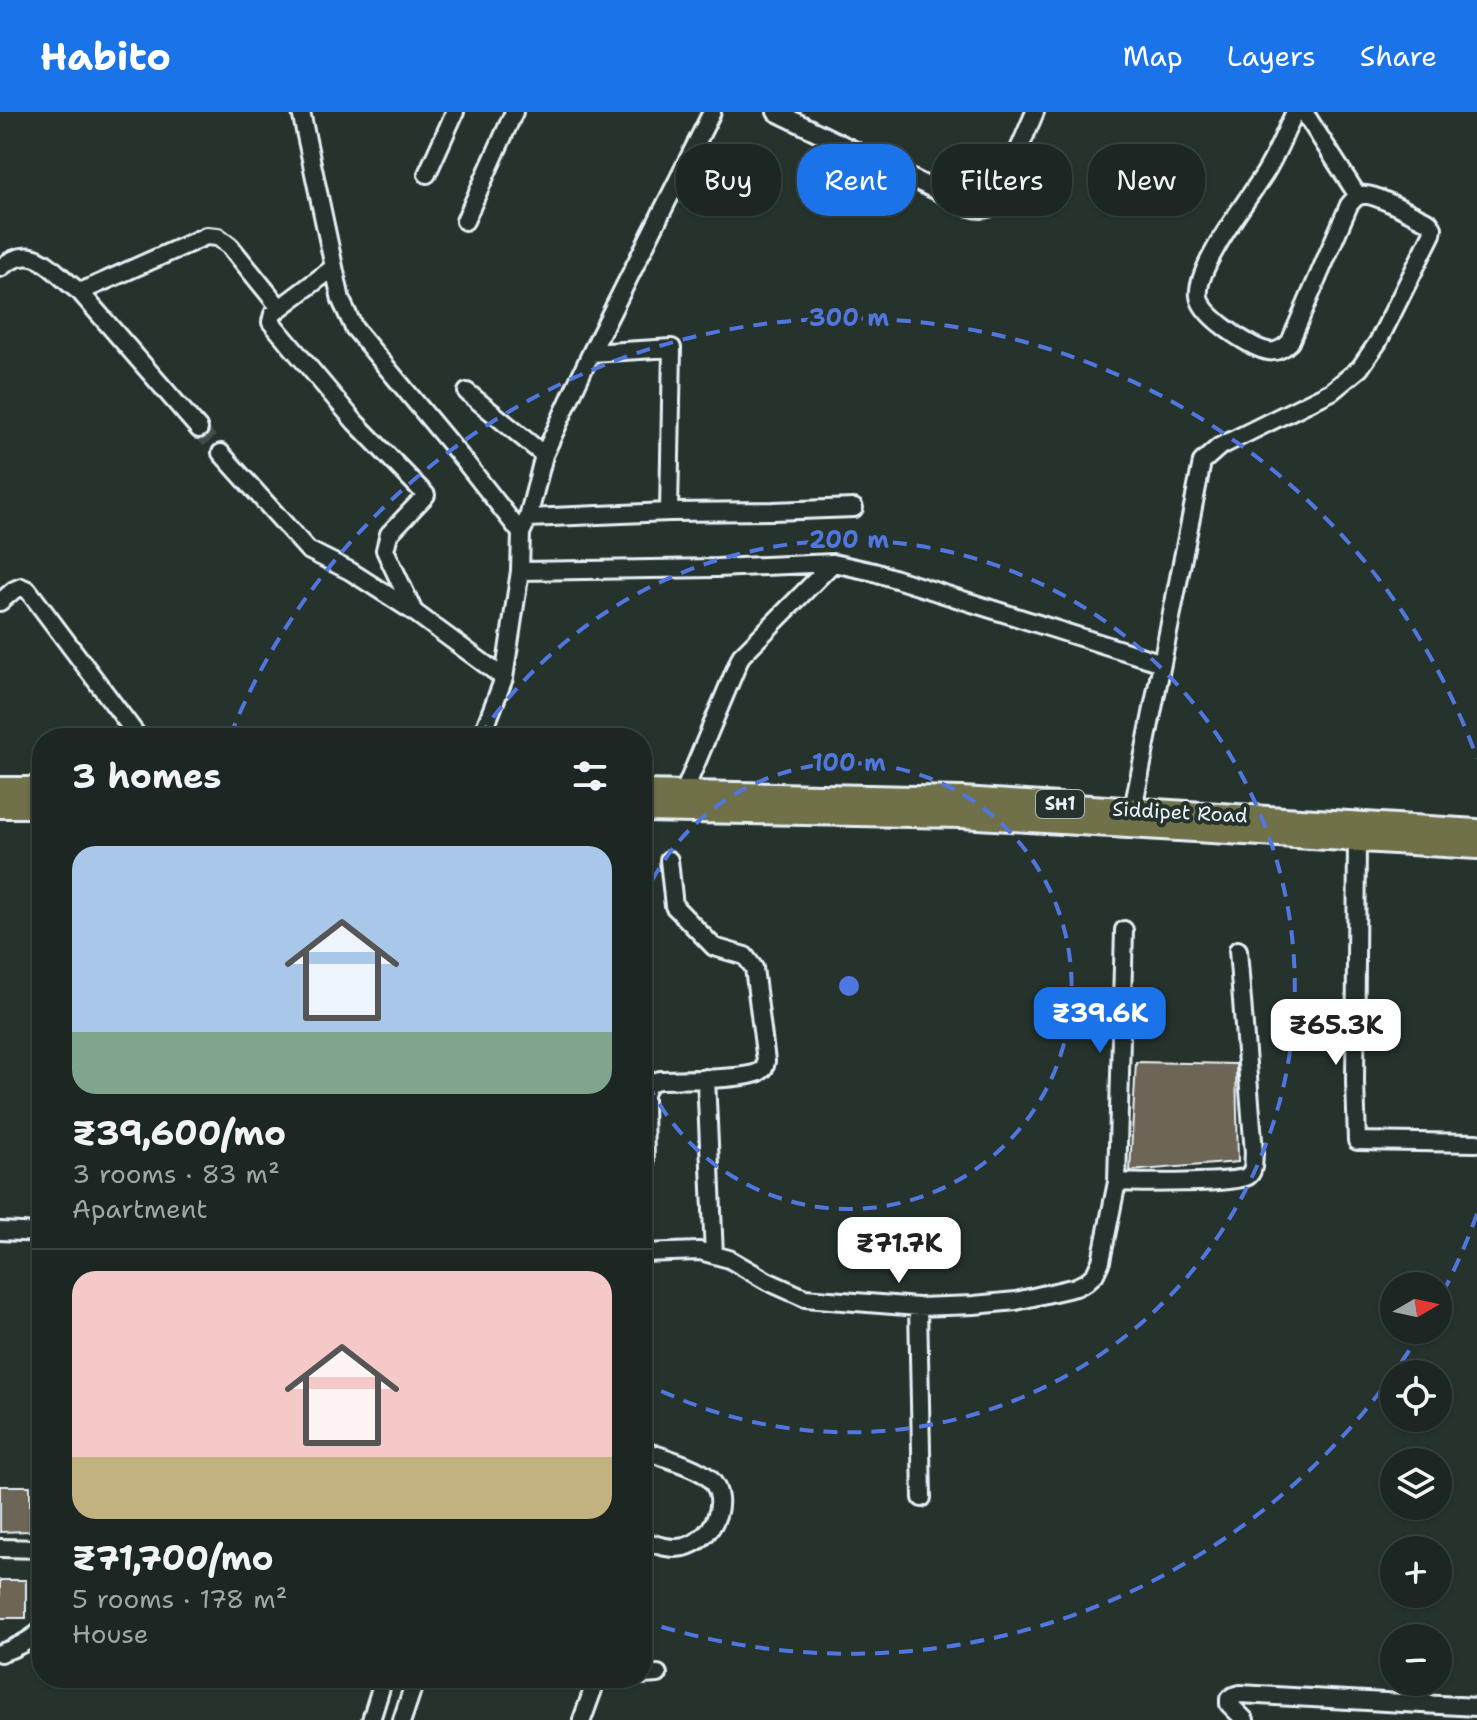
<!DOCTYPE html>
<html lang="en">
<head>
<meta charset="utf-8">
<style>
  body { margin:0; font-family:"Shantell Sans",sans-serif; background:#29322f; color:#f1f3f6; height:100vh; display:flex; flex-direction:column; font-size:30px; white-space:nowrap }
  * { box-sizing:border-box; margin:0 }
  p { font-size:26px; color:#a0a5a5 }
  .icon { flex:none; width:44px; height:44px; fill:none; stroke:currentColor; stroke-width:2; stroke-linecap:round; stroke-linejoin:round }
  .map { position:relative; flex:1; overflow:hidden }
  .drawer { position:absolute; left:32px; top:616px; width:620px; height:960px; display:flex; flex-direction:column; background:#1c2622; border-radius:32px; box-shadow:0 2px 6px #0004,0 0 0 2px #3a4340 }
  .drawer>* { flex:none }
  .guide { position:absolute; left:676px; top:32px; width:680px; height:72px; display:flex; gap:16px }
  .needle { width:52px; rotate:81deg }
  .buttons { position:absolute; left:1380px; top:1160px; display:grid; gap:16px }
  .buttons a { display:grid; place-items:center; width:72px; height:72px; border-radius:50%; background:#1c2622; box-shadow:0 2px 6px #0004,0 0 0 2px #3a4340; font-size:40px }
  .price { position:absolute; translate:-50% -68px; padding:0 18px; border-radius:16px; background:#fff; color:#222; font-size:26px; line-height:52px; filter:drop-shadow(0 2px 4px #0008) }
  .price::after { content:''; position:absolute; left:50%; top:48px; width:24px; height:18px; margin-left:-12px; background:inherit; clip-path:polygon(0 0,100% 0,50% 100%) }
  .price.selected { background:#1a73e8; color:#fff }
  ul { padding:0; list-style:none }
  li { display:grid; align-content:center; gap:16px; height:424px; padding:0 40px }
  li+li { border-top:2px solid #3a4340 }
  li span { display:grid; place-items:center; height:248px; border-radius:24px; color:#555 }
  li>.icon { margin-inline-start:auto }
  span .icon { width:144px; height:144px; fill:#fffc; stroke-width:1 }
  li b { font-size:34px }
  h2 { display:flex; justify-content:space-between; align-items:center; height:96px; padding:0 40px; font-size:34px }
  .tag { padding:0 28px; border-radius:32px; background:#1c2622; box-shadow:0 2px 6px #0004,0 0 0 2px #3a4340; font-size:28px; line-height:72px }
  .tag.selected { background:#1a73e8; color:#fff }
  header { display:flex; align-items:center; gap:48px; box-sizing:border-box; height:112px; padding:0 40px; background:#1a73e8; color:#fff }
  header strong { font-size:38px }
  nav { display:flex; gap:44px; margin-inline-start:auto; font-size:28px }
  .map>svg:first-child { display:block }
  .building { fill:#6d6556; stroke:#e8f1f8; stroke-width:2 }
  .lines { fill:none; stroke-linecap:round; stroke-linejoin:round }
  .minor-tunnel { stroke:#43504b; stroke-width:16; stroke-dasharray:16 8; stroke-linecap:butt }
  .minor-casing { stroke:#e8f1f8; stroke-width:22 }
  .major-casing { stroke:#e8f1f8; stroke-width:26 }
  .minor { stroke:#26332d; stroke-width:16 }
  .major { stroke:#70704a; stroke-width:20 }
  .ring { fill:none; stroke:#5077e0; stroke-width:4; stroke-dasharray:14 10 }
  .labels { text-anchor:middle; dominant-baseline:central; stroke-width:8; stroke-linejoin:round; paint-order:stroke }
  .shield { fill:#26332d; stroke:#aeb8bb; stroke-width:2 }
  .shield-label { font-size:18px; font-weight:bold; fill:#e8f1f8 }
  .street-label { font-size:20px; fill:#e8f1f8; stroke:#26332d }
  .centre { fill:#5077e0; stroke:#26332d; stroke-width:4 }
  .ring-label { font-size:24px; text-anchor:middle; font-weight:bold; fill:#5077e0; stroke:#26332d; stroke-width:8; stroke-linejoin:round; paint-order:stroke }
</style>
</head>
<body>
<header>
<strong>Habito</strong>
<nav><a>Map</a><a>Layers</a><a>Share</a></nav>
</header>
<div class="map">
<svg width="1477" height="1608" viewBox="0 0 1477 1608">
  <rect width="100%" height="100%" fill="#26332d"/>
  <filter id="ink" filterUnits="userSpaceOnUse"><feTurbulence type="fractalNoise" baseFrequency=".0125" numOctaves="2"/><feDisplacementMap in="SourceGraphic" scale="16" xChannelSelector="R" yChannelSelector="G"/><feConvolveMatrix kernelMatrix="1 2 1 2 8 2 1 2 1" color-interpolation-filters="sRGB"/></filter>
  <g filter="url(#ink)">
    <path class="building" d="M1136,950L1236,952L1238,1050L1130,1059Z
      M0,1374H30V1419L0,1420Z
      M0,1468H26V1506H0Z"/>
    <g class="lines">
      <path class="minor-tunnel" d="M199,317L221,341"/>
      <defs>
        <path id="minor" d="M301,0L341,188L354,216L466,351L521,421
          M776,0L970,95C980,98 986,98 995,93L1035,0
          M1304,0L1358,84
          M427,62L455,0
          M465,109L514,0
          M0,156C36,127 50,159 80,180L206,124L218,125L230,134L280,196
          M333,156L280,196L273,202L271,210L355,310L426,383L389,422L385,438L414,500L504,566
          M80,180L199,317
          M591,241L672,236L669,400
          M467,280L544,343
          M221,341L308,438L350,459L414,500
          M528,406L669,400L773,399L854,396
          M520,459L717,456L833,451
          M0,490L14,478L21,475L28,478L139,626
          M481,626L504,566L520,459L521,421L528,406L544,343L591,241L712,0
          M684,680L741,544L833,451L874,460L1162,551
          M1133,697L1202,350L1219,335L1332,279L1360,256L1378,230L1432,122L1433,116L1429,110C1416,104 1378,83 1366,83C1358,82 1354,87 1349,93L1290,230C1277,243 1267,241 1252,233C1237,225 1201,202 1199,184C1195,156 1249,86 1265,61C1277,42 1285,20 1295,0
          M1357,729L1355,970L1357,1029L1477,1031
          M706,966L714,1143
          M645,1059L644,983C647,972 650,970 660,968C681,967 744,968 759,960C765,957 765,955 766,949L754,856L745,844L714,835L674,794L669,748
          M1117,1070C1135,1071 1237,1072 1248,1064C1255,1059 1253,1048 1254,1041L1238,838
          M0,1119L42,1121
          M642,1141L700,1139L729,1147L767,1169L805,1186L918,1195L974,1193L1016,1189L1076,1175L1086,1170L1095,1162L1101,1149L1117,1070L1124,818
          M918,1195L922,1386
          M642,1338C659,1344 699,1355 710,1367C732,1390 711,1429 684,1435C670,1438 656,1433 642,1428
          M0,1436L42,1437
          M0,1541C14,1537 31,1528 42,1518
          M642,1563L658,1562
          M371,1608L384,1566
          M402,1608L416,1566
          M582,1608L595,1572L602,1566
          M1245,1608L1229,1592V1587L1233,1584L1240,1582L1477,1595"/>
        <path id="major" d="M0,676H42
          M642,679L962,686L1477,718
          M0,695H42
          M642,699L961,705L1477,736"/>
      </defs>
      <use href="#minor" class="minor-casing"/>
      <use href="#major" class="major-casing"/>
      <use href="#minor" class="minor"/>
      <use href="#major" class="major"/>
    </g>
  </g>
  <g class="ring">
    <path d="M642 790A223 223 0 1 1 642 958"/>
    <path d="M479 625A446 446 0 1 1 643 1270"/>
    <path d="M1477 1102A668 668 0 0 1 1439 1188M1422 1218A668 668 0 0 1 643 1509M230 624A668 668 0 0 1 1477 646"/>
  </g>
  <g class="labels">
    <rect class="shield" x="1036" y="678" width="48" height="28" rx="6"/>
    <g class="shield-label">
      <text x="1060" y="692">SH1</text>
    </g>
    <g class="street-label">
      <text transform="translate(1180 700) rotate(3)">Siddipet Road</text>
    </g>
  </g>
  <circle cx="849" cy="874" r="12" class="centre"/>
  <g class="ring-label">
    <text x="849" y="214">300 m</text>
    <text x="849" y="436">200 m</text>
    <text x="849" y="659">100 m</text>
  </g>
</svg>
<div class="buttons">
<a><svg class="needle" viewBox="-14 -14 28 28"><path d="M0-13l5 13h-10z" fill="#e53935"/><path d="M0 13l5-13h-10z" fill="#a0a5a5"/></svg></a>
<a><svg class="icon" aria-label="locate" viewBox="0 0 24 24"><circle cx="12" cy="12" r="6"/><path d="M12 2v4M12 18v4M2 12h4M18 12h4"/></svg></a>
<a><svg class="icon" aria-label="layers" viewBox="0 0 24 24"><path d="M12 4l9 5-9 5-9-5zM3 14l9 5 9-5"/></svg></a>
<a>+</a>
<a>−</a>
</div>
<b class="price selected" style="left:1100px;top:943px">₹39.6K</b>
<b class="price" style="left:1336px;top:955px">₹65.3K</b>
<b class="price" style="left:899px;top:1173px">₹71.7K</b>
<div class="guide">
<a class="tag">Buy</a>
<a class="tag selected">Rent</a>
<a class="tag">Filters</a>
<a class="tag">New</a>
</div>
<section class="drawer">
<h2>3 homes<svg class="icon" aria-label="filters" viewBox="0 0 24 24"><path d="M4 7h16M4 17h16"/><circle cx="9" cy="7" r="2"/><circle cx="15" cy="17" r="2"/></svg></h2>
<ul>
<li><span style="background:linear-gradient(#a9c7e8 75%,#7fa58c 0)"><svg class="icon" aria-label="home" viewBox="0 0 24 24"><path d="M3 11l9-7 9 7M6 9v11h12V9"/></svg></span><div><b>₹39,600/mo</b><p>3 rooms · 83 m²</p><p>Apartment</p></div></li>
<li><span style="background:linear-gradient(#f6c9c9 75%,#c2b280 0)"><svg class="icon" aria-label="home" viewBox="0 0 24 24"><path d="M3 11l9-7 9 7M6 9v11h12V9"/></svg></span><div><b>₹71,700/mo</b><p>5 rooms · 178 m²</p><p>House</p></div></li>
</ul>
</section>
</div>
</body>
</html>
